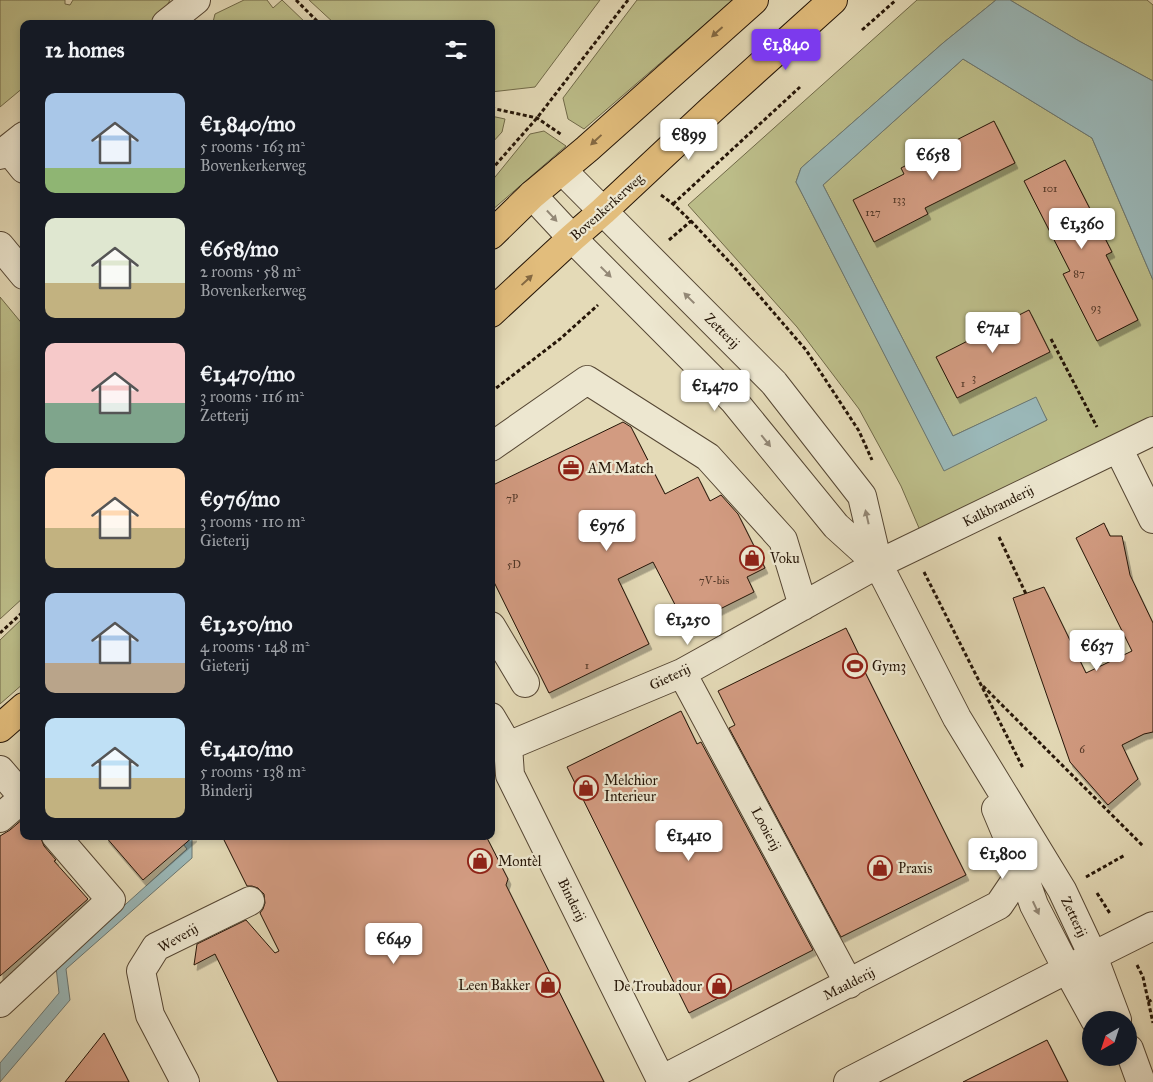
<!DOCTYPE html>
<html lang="en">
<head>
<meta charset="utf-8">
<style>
  body { margin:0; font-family:"IM FELL Great Primer",serif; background:#20242c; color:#f1f3f6; height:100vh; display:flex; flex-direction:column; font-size:19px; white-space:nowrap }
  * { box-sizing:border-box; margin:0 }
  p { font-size:16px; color:#9ea1a6 }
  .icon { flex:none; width:28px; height:28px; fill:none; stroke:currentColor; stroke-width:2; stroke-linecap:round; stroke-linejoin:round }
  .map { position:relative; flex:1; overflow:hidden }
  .panel { position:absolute; left:20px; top:20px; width:475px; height:820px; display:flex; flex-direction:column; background:#171b24; border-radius:10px; box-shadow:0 2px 8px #0003 }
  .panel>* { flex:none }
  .needle { width:32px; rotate:219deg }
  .tools { position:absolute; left:1082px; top:1011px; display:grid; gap:10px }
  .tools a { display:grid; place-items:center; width:55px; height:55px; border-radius:50%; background:#171b24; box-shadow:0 2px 8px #0003; font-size:25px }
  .price { position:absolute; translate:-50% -42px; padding:0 11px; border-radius:5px; background:#fff; color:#222; font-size:16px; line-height:32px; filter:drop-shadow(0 1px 2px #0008) }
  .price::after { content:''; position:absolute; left:50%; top:30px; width:15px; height:11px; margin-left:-8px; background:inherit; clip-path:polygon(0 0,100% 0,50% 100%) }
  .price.current { background:#7c3aed; color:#fff }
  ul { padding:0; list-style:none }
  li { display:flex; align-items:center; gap:15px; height:125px; padding:0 25px }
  li span { display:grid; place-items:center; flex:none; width:140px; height:100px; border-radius:10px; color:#555 }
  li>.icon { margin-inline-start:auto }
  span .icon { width:60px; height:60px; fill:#fffc; stroke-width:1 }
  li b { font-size:21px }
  h2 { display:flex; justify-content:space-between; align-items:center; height:60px; padding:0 25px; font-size:21px }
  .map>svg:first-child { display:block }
  .green { fill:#bcbd89; stroke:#706948 }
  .water { fill:#9ab8b9; stroke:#6b7772 }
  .building { fill:#d29b81; stroke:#251507; filter:url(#shadow) }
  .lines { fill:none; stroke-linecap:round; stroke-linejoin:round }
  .minor-casing { stroke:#554633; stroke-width:30 }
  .major-casing { stroke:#251507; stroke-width:30 }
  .path { stroke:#251507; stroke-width:3; stroke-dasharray:4 2.5; stroke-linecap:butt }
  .minor { stroke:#ede7d0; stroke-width:28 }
  .major { stroke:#e2bd7c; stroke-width:28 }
  .oneway { fill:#846942 }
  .oneway2 { fill:#938876 }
  .labels { text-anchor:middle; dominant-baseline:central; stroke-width:4.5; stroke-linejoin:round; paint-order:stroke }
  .number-label { font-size:11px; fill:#503626 }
  .street-label { font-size:14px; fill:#251507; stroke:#ede7d0 }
  .poi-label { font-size:14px; fill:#251507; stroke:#ede7d0; text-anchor:start }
</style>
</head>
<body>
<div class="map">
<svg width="1153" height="1082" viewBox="0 0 1153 1082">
  <defs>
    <filter id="shadow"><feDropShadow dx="3" dy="5.5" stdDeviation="0" flood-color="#0004"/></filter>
  </defs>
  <rect width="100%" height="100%" fill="#e4dab7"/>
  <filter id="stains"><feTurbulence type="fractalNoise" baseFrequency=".004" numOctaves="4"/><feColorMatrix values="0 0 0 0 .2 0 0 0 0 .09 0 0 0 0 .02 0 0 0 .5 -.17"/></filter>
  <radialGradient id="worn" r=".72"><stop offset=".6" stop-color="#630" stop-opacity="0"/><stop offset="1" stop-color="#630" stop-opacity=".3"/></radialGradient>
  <path class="green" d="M0,0H65V4L70,5L73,0H170L161,17L153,24H24V87L0,107Z
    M244,0H267L273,8L282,0L307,24H215L213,22L215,14Z
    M309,0H600L535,87L491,92V24H335Z
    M637,0H733L584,129L568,119L563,98Z
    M917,0H996L943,43L801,168L796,182L944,470L1047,420L1035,398L953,436L823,185L963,59L1092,138L1153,280V418L922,535L901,486L859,409L797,327L688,205Z
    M1010,0H1147L1153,5V81L1079,41Z
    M491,116L505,119L502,132L491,144Z
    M544,131L566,146L491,211V182L530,134Z
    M0,297L24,326V597L0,619Z
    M24,617V683L0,704V640Z"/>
  <path class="water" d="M996,0H1010L1079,41L1153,81V280L1092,138L963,59L823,185L953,436L1036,397L1047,420L944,471L796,182L801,168L943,43Z
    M177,836H190L192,839V858L66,969L70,1000L0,1082V1063L59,993L56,967L187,849Z"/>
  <path class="building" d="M994,121L1015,163L925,208L928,214L874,242L853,200L904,174L901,168Z
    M1065,160L1112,252L1106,255L1138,320L1097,341L1063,274L1070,271L1024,181Z
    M1029,310L1050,352L957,398L936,357Z
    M623,422L631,427L665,494L698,477L710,501L721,495L738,514L765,568L747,577L754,592L686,626L653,562L618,579L649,644L549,693L491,576V486Z
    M1104,523L1110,536H1122L1130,575L1153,623V732L1144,734L1122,745L1138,779L1108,805L1070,762L1013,598L1044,587L1086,673L1132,651L1076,538Z
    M846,628L860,657L858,658L966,875L841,937L729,728L735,725L718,691Z
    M681,711L697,744L701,742L813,950L689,1013L567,767Z
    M24,818V836H40L44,846L56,860L54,861L88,899L0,976V836L10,830Z
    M105,836H194L143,880Z
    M222,836H486L508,879L506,885L604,1082H278L215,954L194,965L197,944L246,920L275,953L279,951L260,913L263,909L265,903L264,894L258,888L252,886H247Z
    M104,1033L129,1082H65Z
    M1047,1040L1068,1082H963Z"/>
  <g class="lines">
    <defs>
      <path id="minor" d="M166,24L196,0
        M8,149L24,169
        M0,155L24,136
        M562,170L774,383L862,496L878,564L957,718L1062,890L1093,956L1117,1020
        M532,195L572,238L734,401L836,526L878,564
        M0,246L24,275
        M491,447L587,380L708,457L783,540L803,606
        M1118,448L1153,431
        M491,626L525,683
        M682,673L849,984
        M491,717L508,746L510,775L662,1082
        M508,746L682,673L878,564L1118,448L1153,519
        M0,770L24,798
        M996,809L1022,871L1034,905L1067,969L1095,1020
        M0,818L23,798
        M0,1003L111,900L56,836
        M1129,1049L1141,1082
        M661,1080L999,905L1022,871
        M185,1082L150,1015L141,971L156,947L250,901
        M848,1082L1093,956L1153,926"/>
      <path id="major" d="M491,235L532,195L587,149L754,0
        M491,313L572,238L603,211L711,110L833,0
        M0,728L24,707"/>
    </defs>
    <use href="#minor" class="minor-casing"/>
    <use href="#major" class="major-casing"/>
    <path class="path" d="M296,0L320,24
      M862,30L896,0
      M491,108L537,118L562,135
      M491,170L537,118L628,0
      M661,195L673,204L691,221L736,269L806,350L859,431L872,460
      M673,204L800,87
      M669,240L691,221
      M1051,339L1097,427
      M491,392L560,339L598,305
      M999,537L1026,594
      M924,572L1023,768
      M0,633L24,611
      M983,686L1143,846
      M1086,877L1125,855
      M1097,893L1111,915
      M1137,965L1143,977L1153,1023
      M1148,1002L1153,999"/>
    <use href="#minor" class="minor"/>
    <use href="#major" class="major"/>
  </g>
  <defs><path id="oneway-solid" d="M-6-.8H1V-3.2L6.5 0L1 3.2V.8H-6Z" transform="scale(1.25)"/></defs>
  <g class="oneway">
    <use href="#oneway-solid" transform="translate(717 32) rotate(138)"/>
    <use href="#oneway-solid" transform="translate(596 140) rotate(137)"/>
    <use href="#oneway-solid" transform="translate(527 280) rotate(-43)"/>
  </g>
  <g class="oneway2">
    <use href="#oneway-solid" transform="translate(552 216) rotate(47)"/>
    <use href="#oneway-solid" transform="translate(606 272) rotate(45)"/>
    <use href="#oneway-solid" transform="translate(689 298) rotate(-135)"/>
    <use href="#oneway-solid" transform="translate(766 441) rotate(51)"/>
    <use href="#oneway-solid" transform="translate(867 517) rotate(-103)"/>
    <use href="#oneway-solid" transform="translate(1036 908) rotate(65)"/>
  </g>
  <defs>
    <symbol id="office-ring" viewBox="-11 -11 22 22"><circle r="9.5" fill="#ede7d0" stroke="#8f2418" stroke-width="1.5"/><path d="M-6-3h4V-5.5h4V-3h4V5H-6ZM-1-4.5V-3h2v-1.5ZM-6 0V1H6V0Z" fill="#8f2418"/></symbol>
    <symbol id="shop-ring" viewBox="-11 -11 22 22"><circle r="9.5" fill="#ede7d0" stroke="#8f2418" stroke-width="1.5"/><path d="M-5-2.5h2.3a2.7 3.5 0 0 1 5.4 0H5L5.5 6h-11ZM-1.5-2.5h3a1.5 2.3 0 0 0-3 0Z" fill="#8f2418"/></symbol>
    <symbol id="stadium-ring" viewBox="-11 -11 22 22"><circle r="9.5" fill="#ede7d0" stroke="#8f2418" stroke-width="1.5"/><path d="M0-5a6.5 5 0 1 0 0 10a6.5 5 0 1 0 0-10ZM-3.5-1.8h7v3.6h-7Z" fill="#8f2418"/></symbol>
  </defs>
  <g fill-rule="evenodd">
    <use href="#office-ring" x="557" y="454" width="28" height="28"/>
    <use href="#shop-ring" x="738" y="544" width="28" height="28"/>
    <use href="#stadium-ring" x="841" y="652" width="28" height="28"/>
    <use href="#shop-ring" x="572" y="774" width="28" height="28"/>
    <use href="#shop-ring" x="466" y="847" width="28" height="28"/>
    <use href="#shop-ring" x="866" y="854" width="28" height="28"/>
    <use href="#shop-ring" x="534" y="971" width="28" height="28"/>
    <use href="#shop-ring" x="705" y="972" width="28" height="28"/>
  </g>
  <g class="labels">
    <g class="number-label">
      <text x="1050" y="188">101</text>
      <text x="899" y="199">133</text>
      <text x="873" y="212">127</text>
      <text x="1079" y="273">87</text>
      <text x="1096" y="307">93</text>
      <text x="974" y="377">3</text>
      <text x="963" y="383">1</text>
      <text x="512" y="498">7P</text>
      <text x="514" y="564">5D</text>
      <text x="714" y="580">7V-bis</text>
      <text x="587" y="665">1</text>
      <text x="1082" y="749">6</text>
    </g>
    <g class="street-label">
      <text transform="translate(607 207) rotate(-42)">Bovenkerkerweg</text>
      <text transform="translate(722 331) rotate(45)">Zetterij</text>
      <text transform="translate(998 506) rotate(-26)">Kalkbranderij</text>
      <text transform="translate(670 677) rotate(-25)">Gieterij</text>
      <text transform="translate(766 829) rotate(62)">Looierij</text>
      <text transform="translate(572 900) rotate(64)">Binderij</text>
      <text transform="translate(1074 917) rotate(65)">Zetterij</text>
      <text transform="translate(178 938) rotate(-30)">Weverij</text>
      <text transform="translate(849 984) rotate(-27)">Maalderij</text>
    </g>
    <g class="poi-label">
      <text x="588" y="468">AM Match</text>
      <text x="770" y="558">Voku</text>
      <text x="872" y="666">Gym3</text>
      <text x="604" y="780">Melchior<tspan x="604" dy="16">Interieur</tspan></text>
      <text x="498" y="861">Montèl</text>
      <text x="898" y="868">Praxis</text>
      <text x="530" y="985" text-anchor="end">Leen Bakker</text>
      <text x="702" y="986" text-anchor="end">De Troubadour</text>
    </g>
  </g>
  <rect width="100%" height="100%" filter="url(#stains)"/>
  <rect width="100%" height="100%" fill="url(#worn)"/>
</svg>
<div class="tools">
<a><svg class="needle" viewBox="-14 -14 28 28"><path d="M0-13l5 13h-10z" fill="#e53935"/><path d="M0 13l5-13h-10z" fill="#9ea1a6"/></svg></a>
</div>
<b class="price current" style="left:786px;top:71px">€1,840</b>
<b class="price" style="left:689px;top:161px">€899</b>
<b class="price" style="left:933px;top:181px">€658</b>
<b class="price" style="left:1082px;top:250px">€1,360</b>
<b class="price" style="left:993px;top:354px">€741</b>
<b class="price" style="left:715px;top:412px">€1,470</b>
<b class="price" style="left:607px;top:552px">€976</b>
<b class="price" style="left:688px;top:646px">€1,250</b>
<b class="price" style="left:1097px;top:672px">€637</b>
<b class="price" style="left:689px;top:862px">€1,410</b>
<b class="price" style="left:1003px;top:880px">€1,800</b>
<b class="price" style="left:394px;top:965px">€649</b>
<section class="panel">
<h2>12 homes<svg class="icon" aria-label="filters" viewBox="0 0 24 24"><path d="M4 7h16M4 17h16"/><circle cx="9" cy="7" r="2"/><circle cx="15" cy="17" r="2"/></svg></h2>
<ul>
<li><span style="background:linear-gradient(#a9c7e8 75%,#8fb573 0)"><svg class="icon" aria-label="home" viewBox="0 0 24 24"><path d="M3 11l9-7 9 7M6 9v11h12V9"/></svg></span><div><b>€1,840/mo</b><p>5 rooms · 163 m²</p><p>Bovenkerkerweg</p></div></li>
<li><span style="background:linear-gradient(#dfe7d0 65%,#c2b280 0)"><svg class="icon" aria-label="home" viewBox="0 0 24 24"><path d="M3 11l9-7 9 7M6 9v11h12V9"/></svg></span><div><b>€658/mo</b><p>2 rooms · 58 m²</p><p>Bovenkerkerweg</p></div></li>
<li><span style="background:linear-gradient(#f6c9c9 60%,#7fa58c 0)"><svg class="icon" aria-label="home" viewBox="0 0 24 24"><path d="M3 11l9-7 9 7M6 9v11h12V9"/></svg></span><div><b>€1,470/mo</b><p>3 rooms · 116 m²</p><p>Zetterij</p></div></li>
<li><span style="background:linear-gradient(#ffd9b3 60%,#c2b280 0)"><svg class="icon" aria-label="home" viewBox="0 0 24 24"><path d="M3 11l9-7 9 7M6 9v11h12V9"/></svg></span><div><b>€976/mo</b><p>3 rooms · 110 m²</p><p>Gieterij</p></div></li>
<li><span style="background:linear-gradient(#a9c7e8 70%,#b9a48a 0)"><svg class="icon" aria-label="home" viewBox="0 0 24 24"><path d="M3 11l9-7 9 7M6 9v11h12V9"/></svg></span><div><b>€1,250/mo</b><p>4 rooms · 148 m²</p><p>Gieterij</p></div></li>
<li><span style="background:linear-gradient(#bfe0f5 60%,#c2b280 0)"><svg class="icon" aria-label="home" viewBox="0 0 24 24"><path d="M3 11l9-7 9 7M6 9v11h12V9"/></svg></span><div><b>€1,410/mo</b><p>5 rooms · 138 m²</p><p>Binderij</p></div></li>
</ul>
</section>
</div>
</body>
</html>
